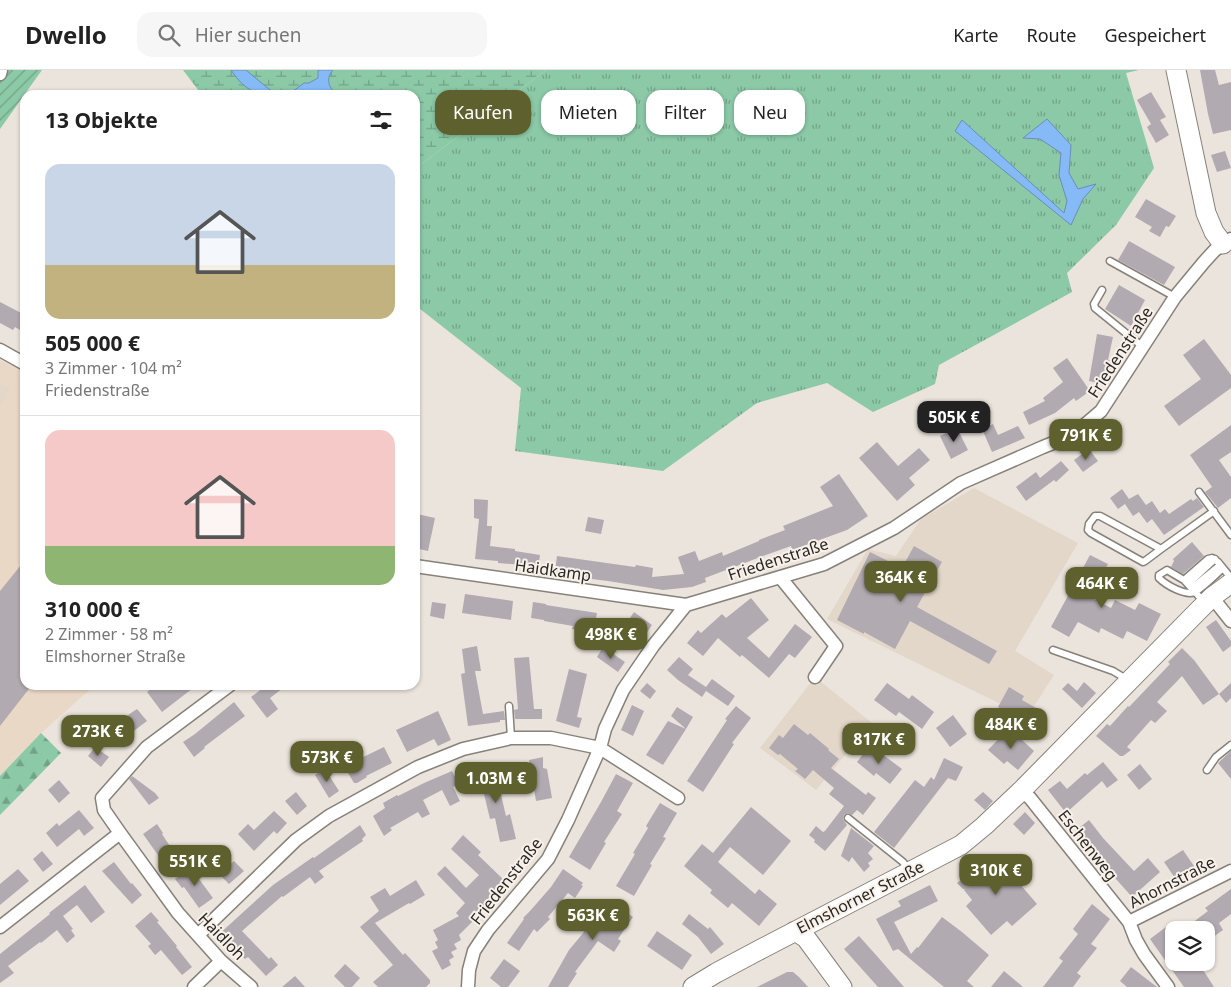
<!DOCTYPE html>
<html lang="de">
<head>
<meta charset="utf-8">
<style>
  body { margin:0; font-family:"Noto Sans",sans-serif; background:#f6f6f6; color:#222; height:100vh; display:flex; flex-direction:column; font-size:19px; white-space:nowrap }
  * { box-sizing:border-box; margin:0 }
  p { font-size:16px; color:#767676 }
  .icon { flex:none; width:28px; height:28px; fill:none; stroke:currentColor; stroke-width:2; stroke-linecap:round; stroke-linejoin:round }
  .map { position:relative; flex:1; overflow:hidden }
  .drawer { position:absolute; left:20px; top:20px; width:400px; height:600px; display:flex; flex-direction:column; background:#fff; border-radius:15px; box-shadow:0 1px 4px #0004 }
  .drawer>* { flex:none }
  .hud { position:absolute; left:435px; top:20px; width:475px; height:45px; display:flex; gap:10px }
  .buttons { position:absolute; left:1165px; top:851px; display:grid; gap:10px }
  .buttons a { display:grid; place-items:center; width:50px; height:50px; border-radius:10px; background:#fff; box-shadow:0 1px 4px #0004; font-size:25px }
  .price { position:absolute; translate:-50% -42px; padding:0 11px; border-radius:10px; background:#5e612e; color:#fff; font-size:16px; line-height:32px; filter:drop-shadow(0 1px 2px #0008) }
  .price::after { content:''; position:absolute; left:50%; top:30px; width:15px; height:11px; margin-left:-8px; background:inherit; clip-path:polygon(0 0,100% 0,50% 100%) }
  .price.selected { background:#222; color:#fff }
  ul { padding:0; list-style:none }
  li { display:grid; align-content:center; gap:10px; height:265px; padding:0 25px }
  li+li { border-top:1px solid #e0e0e0 }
  li span { display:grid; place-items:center; height:155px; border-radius:15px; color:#555 }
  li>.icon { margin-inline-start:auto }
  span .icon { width:90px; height:90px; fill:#fffc; stroke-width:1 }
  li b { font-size:21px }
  h2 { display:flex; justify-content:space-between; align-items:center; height:60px; padding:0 25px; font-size:21px }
  .chip { padding:0 18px; border-radius:15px; background:#fff; box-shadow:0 1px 4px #0004; font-size:18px; line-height:45px }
  .chip.selected { background:#5e612e; color:#fff }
  header { display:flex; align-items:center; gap:30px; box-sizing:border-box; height:70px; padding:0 25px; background:#fff; border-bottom:1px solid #e0e0e0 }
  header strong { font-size:24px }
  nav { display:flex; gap:28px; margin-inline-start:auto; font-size:18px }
  .search { width:350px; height:45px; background:#f6f6f6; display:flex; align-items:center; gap:12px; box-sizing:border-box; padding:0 18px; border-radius:15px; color:#767676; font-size:19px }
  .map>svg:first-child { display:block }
  .commercial { fill:#ead8c7 }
  .built { fill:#e3d7ca }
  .grass { fill:url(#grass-tufts) }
  .forest { fill:url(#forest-firs) }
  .wetland { fill:url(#wetland-marsh) }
  .garden { fill:url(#garden-furrows) }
  .water { fill:#86baf6; stroke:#6a8eb7 }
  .building { fill:#b2aab1 }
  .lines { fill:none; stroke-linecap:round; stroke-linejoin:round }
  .lane-casing { stroke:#87817a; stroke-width:9 }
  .street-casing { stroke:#87817a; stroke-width:15 }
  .secondary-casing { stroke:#87817a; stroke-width:21 }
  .lane { stroke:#fff; stroke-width:6 }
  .street { stroke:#fff; stroke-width:12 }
  .secondary { stroke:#fff; stroke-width:19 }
  .labels { text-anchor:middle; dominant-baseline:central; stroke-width:4; stroke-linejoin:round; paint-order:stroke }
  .street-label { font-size:16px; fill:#2a2825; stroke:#f8f1e9 }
</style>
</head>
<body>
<header>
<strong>Dwello</strong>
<div class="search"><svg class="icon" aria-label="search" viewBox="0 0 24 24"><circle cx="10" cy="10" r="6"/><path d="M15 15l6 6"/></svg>Hier suchen</div>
<nav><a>Karte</a><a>Route</a><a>Gespeichert</a></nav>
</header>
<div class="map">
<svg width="1231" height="917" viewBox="0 0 1231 917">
  <defs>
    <pattern id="grass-tufts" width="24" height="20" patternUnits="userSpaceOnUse" patternTransform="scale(1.25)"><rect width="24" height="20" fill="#8bc9a7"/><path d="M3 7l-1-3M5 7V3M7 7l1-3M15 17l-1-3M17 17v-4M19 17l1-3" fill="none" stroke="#72a388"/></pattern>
    <pattern id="forest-firs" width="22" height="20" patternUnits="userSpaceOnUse" patternTransform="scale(1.25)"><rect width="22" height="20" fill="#8bc9a7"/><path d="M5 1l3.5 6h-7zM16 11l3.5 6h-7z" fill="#72a388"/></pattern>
    <pattern id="wetland-marsh" width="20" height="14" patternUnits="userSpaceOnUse" patternTransform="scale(1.25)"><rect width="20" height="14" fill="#8bc9a7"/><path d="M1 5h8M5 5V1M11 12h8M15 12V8" fill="none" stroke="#72a388"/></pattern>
    <pattern id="garden-furrows" width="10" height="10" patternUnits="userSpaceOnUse" patternTransform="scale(1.25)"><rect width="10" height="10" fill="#8bc9a7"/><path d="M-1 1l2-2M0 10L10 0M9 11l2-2" fill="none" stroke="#72a388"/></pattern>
  </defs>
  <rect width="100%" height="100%" fill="#ebe4dc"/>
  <path class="commercial" d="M0,290L25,302V615H95L41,663L0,706Z"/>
  <path class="built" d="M0,313L10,318L0,337Z
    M974,418L1078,473L1015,581L1054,605L1027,647L827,549L868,479L896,486L921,449Z
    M815,607L872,653L816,720L760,678Z"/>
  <path class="grass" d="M546,0H1139L1126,3L1154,98L1116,155L1067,203L1072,222L939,295L935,314L873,342L827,313L757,333L663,401L515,381L521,318L415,235V99Z"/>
  <path class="forest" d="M41,663L61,683L0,745V706Z"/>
  <path class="wetland" d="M183,0H546L415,99V25H202Z"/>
  <path class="garden" d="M0,0H42L0,59Z"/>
  <path class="water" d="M231,0H246L270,20L281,25C256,25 246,22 231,0Z
    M319,0H333C325,9 329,18 337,25H288L304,13H309L318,8V1Z
    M1047,49L1071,75L1069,103L1078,119L1096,114L1083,129L1071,155L955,61L962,50L1064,143L1067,131L1059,105L1061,83L1040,69L1023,68Z"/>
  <path class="building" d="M1200,0H1215L1219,15L1231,12V60L1213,64L1208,44Z
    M1151,22L1166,47L1160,50L1169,65L1156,73L1147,57L1151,54L1137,30Z
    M1225,81L1231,98L1217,102L1211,85Z
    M1146,129L1176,146L1169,157L1166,156L1160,167L1149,161L1152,157L1135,147Z
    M1129,171L1175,197L1164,215L1118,190Z
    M1119,215L1145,230L1131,256L1105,239Z
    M0,232L25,245V263L15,257L13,260L0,253Z
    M1097,264L1113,267L1108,290L1112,291L1110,303L1106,302L1103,314L1089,311Z
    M1204,269L1231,305V318L1179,356L1164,336L1201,309L1183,285Z
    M1067,288L1090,321L1076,331L1074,328L1055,343L1029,355L1023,342L1045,331L1043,328L1063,312L1053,298Z
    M993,354L998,365L1018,356L1025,368L992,382L982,359Z
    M1231,355V382L1219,390L1231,407V428L1218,438L1205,422L1212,417L1190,385Z
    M957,358L968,380L951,389L940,366Z
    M877,372L898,396L919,378L930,390L909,408L915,415L897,431L859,388Z
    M1089,379L1098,391L1083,402L1074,390Z
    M1061,391L1069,400L1056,412L1054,410L1026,431L1016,417L1036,402L1040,408Z
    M839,404L868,446L847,460L792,480L791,476L763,486L705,508L706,512L692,517L663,520L608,511L575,507V504L555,502L557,486L635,497L636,495L653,498L652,507L684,504L678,487L695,481L699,491L722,482L723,486L759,471V470L785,460L783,456L833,436L820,417Z
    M1122,419L1129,429L1138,424L1146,435L1152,431L1160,443L1165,439L1169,444L1191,429L1193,431L1197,428L1204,437L1164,465L1152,449L1147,453L1139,442L1133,446L1125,434L1118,439L1110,428Z
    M474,429L488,430L487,456H492L490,476L515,479V481L540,485L538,499L524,497V495L498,493V491L475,489L479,449L474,448Z
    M417,444L435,448L428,481L415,478V454Z
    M588,447L604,450L601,464L585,461Z
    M1192,472L1204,486L1183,504L1171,497L1174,491L1173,489Z
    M914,476L942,492L917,537L997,581L989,594L910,551L895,579L864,562V564L837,550L870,482L902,498Z
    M1090,485L1108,494L1090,527L1111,538L1115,530L1135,540L1139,533L1161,544L1147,571L1127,561L1123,569L1101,558L1099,563L1078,552L1069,567L1051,557Z
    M25,490V615H32L0,656V521Z
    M465,524L513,531L511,550L462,543Z
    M751,528L769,550L747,568L769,588L795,554L812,567L795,588L789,584L769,608L742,585L740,587L718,568L703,586L687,573L698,560L701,563L722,544L726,548Z
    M432,532L446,534L444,549L430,546Z
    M533,532L546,534V535L597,543L593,563L572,559L573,556L544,551V550L531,548Z
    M634,542L652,555L643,568L625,555Z
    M1216,550L1231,571V576L1223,582L1206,557Z
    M477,576L481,601H475L483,644L504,641L505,650H500V652L468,656L461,604L465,603L462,579Z
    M603,577L625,592L618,602L597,587Z
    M1182,578L1194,590L1219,624L1203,635L1182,606L1157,632L1167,641L1155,653L1151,650L1127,677L1131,680L1123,686H1120L1096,666L1107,654L1110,656L1128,636L1129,637L1170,594L1168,592Z
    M529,587L534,639H542V649H515L514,640L518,639L514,588Z
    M679,587L693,599L688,605L706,617L712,609L735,626L728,636L706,621L702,627L678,610L667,600Z
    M569,599L587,604L577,647L582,648L579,658L556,651Z
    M1084,612L1096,623L1082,638L1062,619L1068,613L1077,621Z
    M647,613L656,621L650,629L640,621Z
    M887,613L909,629L912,625L934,642L922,659L899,642L896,646L874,630Z
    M1231,613V628L1226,633L1219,624Z
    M156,615H197L162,642L147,622Z
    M267,615H287L270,628L278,639L267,648L251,627Z
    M1009,617L1024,626L1022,630L1038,639L1030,654L998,637Z
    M234,632L245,646L204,677L205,678L194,687L183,672L195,664Z
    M632,635L644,641L633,666L621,660Z
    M736,636L751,648L732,673L734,674L703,722L687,711L727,650L725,649Z
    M677,637L693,647L686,659L671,646Z
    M137,639L147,651L127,666L128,667L121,675L111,665L129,646L128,645Z
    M438,641L451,670L438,676L434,669L407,682L396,660Z
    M953,645L967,664L950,677L936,658Z
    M668,651L686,659L663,695L646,685Z
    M794,654L808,665L810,663L829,679L828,680L839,689L831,698L866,725L868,722L876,728L863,745L857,740L852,745L848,743L844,745L843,749L847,755L825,781L814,772L815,770L809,765L816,756L823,762L825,761L844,736L829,724L834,718L813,700L805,709L795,701L798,699L780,684L778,685L769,678L779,665L783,668Z
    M1009,658L1034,681L1018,700L1007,691L1004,694L988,680Z
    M891,659L910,674L905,681L886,666Z
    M870,675L902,699L890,714L876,703L874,706L857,692Z
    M95,677L109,687L101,697L88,686Z
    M384,677L392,693L366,706L367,707L357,713H354L341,691L354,683L357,690Z
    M1231,681V709L1218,693Z
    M543,687V698L547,699L552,728L536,731L529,690Z
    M944,688L963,697L956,711L948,708L894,778L874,762L915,710L924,717L931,707L934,710Z
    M1103,692L1118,710L1107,718L1102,711L1066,743L1048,720L1060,711L1067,719L1085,703L1087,705Z
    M1140,694L1152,709L1139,720L1127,705Z
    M494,695L506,746L510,744L516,769L500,772L495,748L490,749L478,699Z
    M325,699L339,721L329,728L315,705Z
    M452,701L459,715L453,717L460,731L450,736L442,720L423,730L430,744L422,748L418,742L390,758L392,760L384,766L373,746L385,738L383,733L397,725L398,726L424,713Z
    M616,704L633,713L617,741L622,744L604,772L606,773L590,800L569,787L601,732Z
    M132,706L155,723L159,728L149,735L129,709Z
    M59,710L70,723L59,733L48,720Z
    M296,722L307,736L297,745L285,731Z
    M983,722L993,731L985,740L974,730Z
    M660,733L677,743L663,767L666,768L650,794L652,795L634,826L616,816L635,784L633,783L648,758L646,756Z
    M751,737L791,771L763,805L730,777L718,792L755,824L759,819L777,834L759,856L732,833L728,838L710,823L712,820L684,796L702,774L713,783Z
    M79,740L94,758L84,766L79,759L57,777L46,763L57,753L59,756Z
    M274,741L287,753L277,764L274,761L254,781L238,764L248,754L254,760Z
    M1025,742L1035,753L1024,765L1013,754Z
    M1089,750L1103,768L1134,801L1148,788L1160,802L1132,827L1092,782L1075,761Z
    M157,754L163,763L162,764L177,787L165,795L143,764Z
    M360,755L366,765L362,769L363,771L319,801L324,807L315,814L310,807L283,827L282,826L242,861L269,889L271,887L278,895L266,906L248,887L245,889L229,873L226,876L217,866L273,815L313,787L314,788Z
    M851,758L874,776L868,783L873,789L868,793L870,796L864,802L852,787L849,792L841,786Z
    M463,765L481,782L478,785L505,811L484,833L487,837L459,865L461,870L454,874L457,879L451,882L454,887L449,890L451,895L442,900L432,881L438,878L435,872L438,870L433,860L459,846L456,843L465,833L437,804L445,796L466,818L479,805L451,779Z
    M1183,780L1196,799L1177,811L1164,792Z
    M42,781L53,794L43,802L33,789Z
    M994,784L1037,834L1012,856L1007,851L991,865L966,836L972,830L964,820L965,819H963L957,813L974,801Z
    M234,791L244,801L229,814L219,804Z
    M114,792L131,814L132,813L142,825L132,834L102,801Z
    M199,797L205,805L199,809L213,828L199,838L184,817L182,818L175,809L186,801L188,804Z
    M18,799L29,811L0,835V814Z
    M563,799L583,813L581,815L583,816L575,828L568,823L548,847L550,849L537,862L534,859L519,881L507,873L524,849L523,848L530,841L551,817Z
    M416,810L425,825L410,834L409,833L375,853L403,885L405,883L430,910V913L426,917H378L373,912L393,895L360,857L379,841L370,827L385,818L390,826Z
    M85,815L105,842L91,853L77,835L63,846L73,859L71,860L75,866L67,873L57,860L41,873L40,872L8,896L14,903L0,913V884L50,844L49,843Z
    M930,815L938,831L894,852L911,884L917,877L918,878L942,847L962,862L989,885L967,911L974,917H944L898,879L893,881L876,849L901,836L898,831Z
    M1231,819V844L1219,853L1223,860L1206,872V860H1196L1192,853L1208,841L1205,838Z
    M608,830L633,847L618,869L621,871L614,882L598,871L575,902L577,903L568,917H548L569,880L584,862L582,860L589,850L592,852Z
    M1092,834L1110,849L1091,874L1097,878L1077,903L1081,906L1073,917H1043L1063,891L1059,888L1078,864L1073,859Z
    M151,842L159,851L157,852L177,876L176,877L192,897L182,905L161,880L155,885L148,876L151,874L135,856Z
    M689,844L708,859L710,857L724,874L711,884L698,867L682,854Z
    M1170,854L1174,860V892H1198L1214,917H1184L1150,869Z
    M657,861L692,885L682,900L647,876Z
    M859,866L876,885L904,917H878L844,879Z
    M504,889L520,901L508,917H501L490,908Z
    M345,894L360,908L352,917H345L334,906Z
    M1131,897L1157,917H1127L1120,911Z
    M1004,901L1023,917H991Z
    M787,902H793L799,907L808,917H757Z
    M295,906L305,917H282Z"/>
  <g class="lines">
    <defs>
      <path id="lane" d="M1110,191L1175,227
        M1102,220L1094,234L1095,238L1143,277
        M1199,422L1231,465
        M1161,479L1100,446H1095L1089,454L1088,460L1091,463L1143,492L1145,491L1161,479L1214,441
        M1184,510L1167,500L1159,505V508C1166,515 1185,526 1195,522C1200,520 1218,503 1223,498
        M1188,514L1215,489
        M1192,518L1220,495
        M1205,533L1184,510L1208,489L1212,488L1218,492L1231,508
        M1053,580L1113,601L1128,610
        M509,636L511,668
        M1207,700L1216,687L1231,675
        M848,748L903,792L909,800"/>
      <path id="street" d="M0,4L1,0
        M0,280L25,294
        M415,496L686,535
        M780,507L836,576L815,607
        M1212,527L1231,551
        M230,615L147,677L102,728L104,740L120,763L178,843L221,891L251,917
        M1021,721L1030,728L1129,852L1136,870L1144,884L1168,917
        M1129,852L1231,801
        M0,857L120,763
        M198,865L296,770L329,746L418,697L463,679L511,668H551L600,678L678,728
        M194,917L221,891
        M468,917L469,900L474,881L488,860L548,789L568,750L600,678L605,659L623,620L653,576L686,535L824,494L894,458L961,413L1043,377L1073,365L1101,341L1175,227L1204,192L1215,180L1231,169"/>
      <path id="secondary" d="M1176,0L1206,143L1214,162L1223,174
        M795,861L806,868L842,917
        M693,917L716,903L763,878L961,775L984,756L1021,721L1198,541L1212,527L1231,513"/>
    </defs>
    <use href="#lane" class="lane-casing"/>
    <use href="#street" class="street-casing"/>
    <use href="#secondary" class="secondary-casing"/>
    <use href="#lane" class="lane"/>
    <use href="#street" class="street"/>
    <use href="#secondary" class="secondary"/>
  </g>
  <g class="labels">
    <g class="street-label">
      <text transform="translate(1120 282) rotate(-57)">Friedenstraße</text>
      <text transform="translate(778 489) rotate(-18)">Friedenstraße</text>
      <text transform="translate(553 500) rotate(8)">Haidkamp</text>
      <text transform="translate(1088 775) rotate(52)">Eschenweg</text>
      <text transform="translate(506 811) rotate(-52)">Friedenstraße</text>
      <text transform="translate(1172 812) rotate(-27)">Ahornstraße</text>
      <text transform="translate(860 827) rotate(-27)">Elmshorner Straße</text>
      <text transform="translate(222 866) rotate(46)">Haidloh</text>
    </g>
  </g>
</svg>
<div class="buttons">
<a><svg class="icon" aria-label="layers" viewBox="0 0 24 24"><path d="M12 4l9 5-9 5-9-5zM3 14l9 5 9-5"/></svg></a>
</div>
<b class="price selected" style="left:954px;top:373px">505K €</b>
<b class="price" style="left:1086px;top:391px">791K €</b>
<b class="price" style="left:901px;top:533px">364K €</b>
<b class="price" style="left:1102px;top:539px">464K €</b>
<b class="price" style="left:611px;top:590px">498K €</b>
<b class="price" style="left:1011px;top:680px">484K €</b>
<b class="price" style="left:98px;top:687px">273K €</b>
<b class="price" style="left:879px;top:695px">817K €</b>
<b class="price" style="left:327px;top:713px">573K €</b>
<b class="price" style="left:496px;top:734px">1.03M €</b>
<b class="price" style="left:195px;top:817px">551K €</b>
<b class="price" style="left:996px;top:826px">310K €</b>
<b class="price" style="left:593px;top:871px">563K €</b>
<div class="hud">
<a class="chip selected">Kaufen</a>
<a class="chip">Mieten</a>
<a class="chip">Filter</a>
<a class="chip">Neu</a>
</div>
<section class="drawer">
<h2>13 Objekte<svg class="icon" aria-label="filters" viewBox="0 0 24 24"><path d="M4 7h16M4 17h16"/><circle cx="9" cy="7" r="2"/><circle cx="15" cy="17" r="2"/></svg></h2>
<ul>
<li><span style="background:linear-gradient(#c9d6e8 65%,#c2b280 0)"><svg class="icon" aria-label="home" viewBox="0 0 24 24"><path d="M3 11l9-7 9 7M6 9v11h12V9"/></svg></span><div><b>505 000 €</b><p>3 Zimmer · 104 m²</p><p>Friedenstraße</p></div></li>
<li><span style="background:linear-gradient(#f6c9c9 75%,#8fb573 0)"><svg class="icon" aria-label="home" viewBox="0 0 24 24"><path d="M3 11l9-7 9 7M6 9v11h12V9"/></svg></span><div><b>310 000 €</b><p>2 Zimmer · 58 m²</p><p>Elmshorner Straße</p></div></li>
</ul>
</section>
</div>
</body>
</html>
